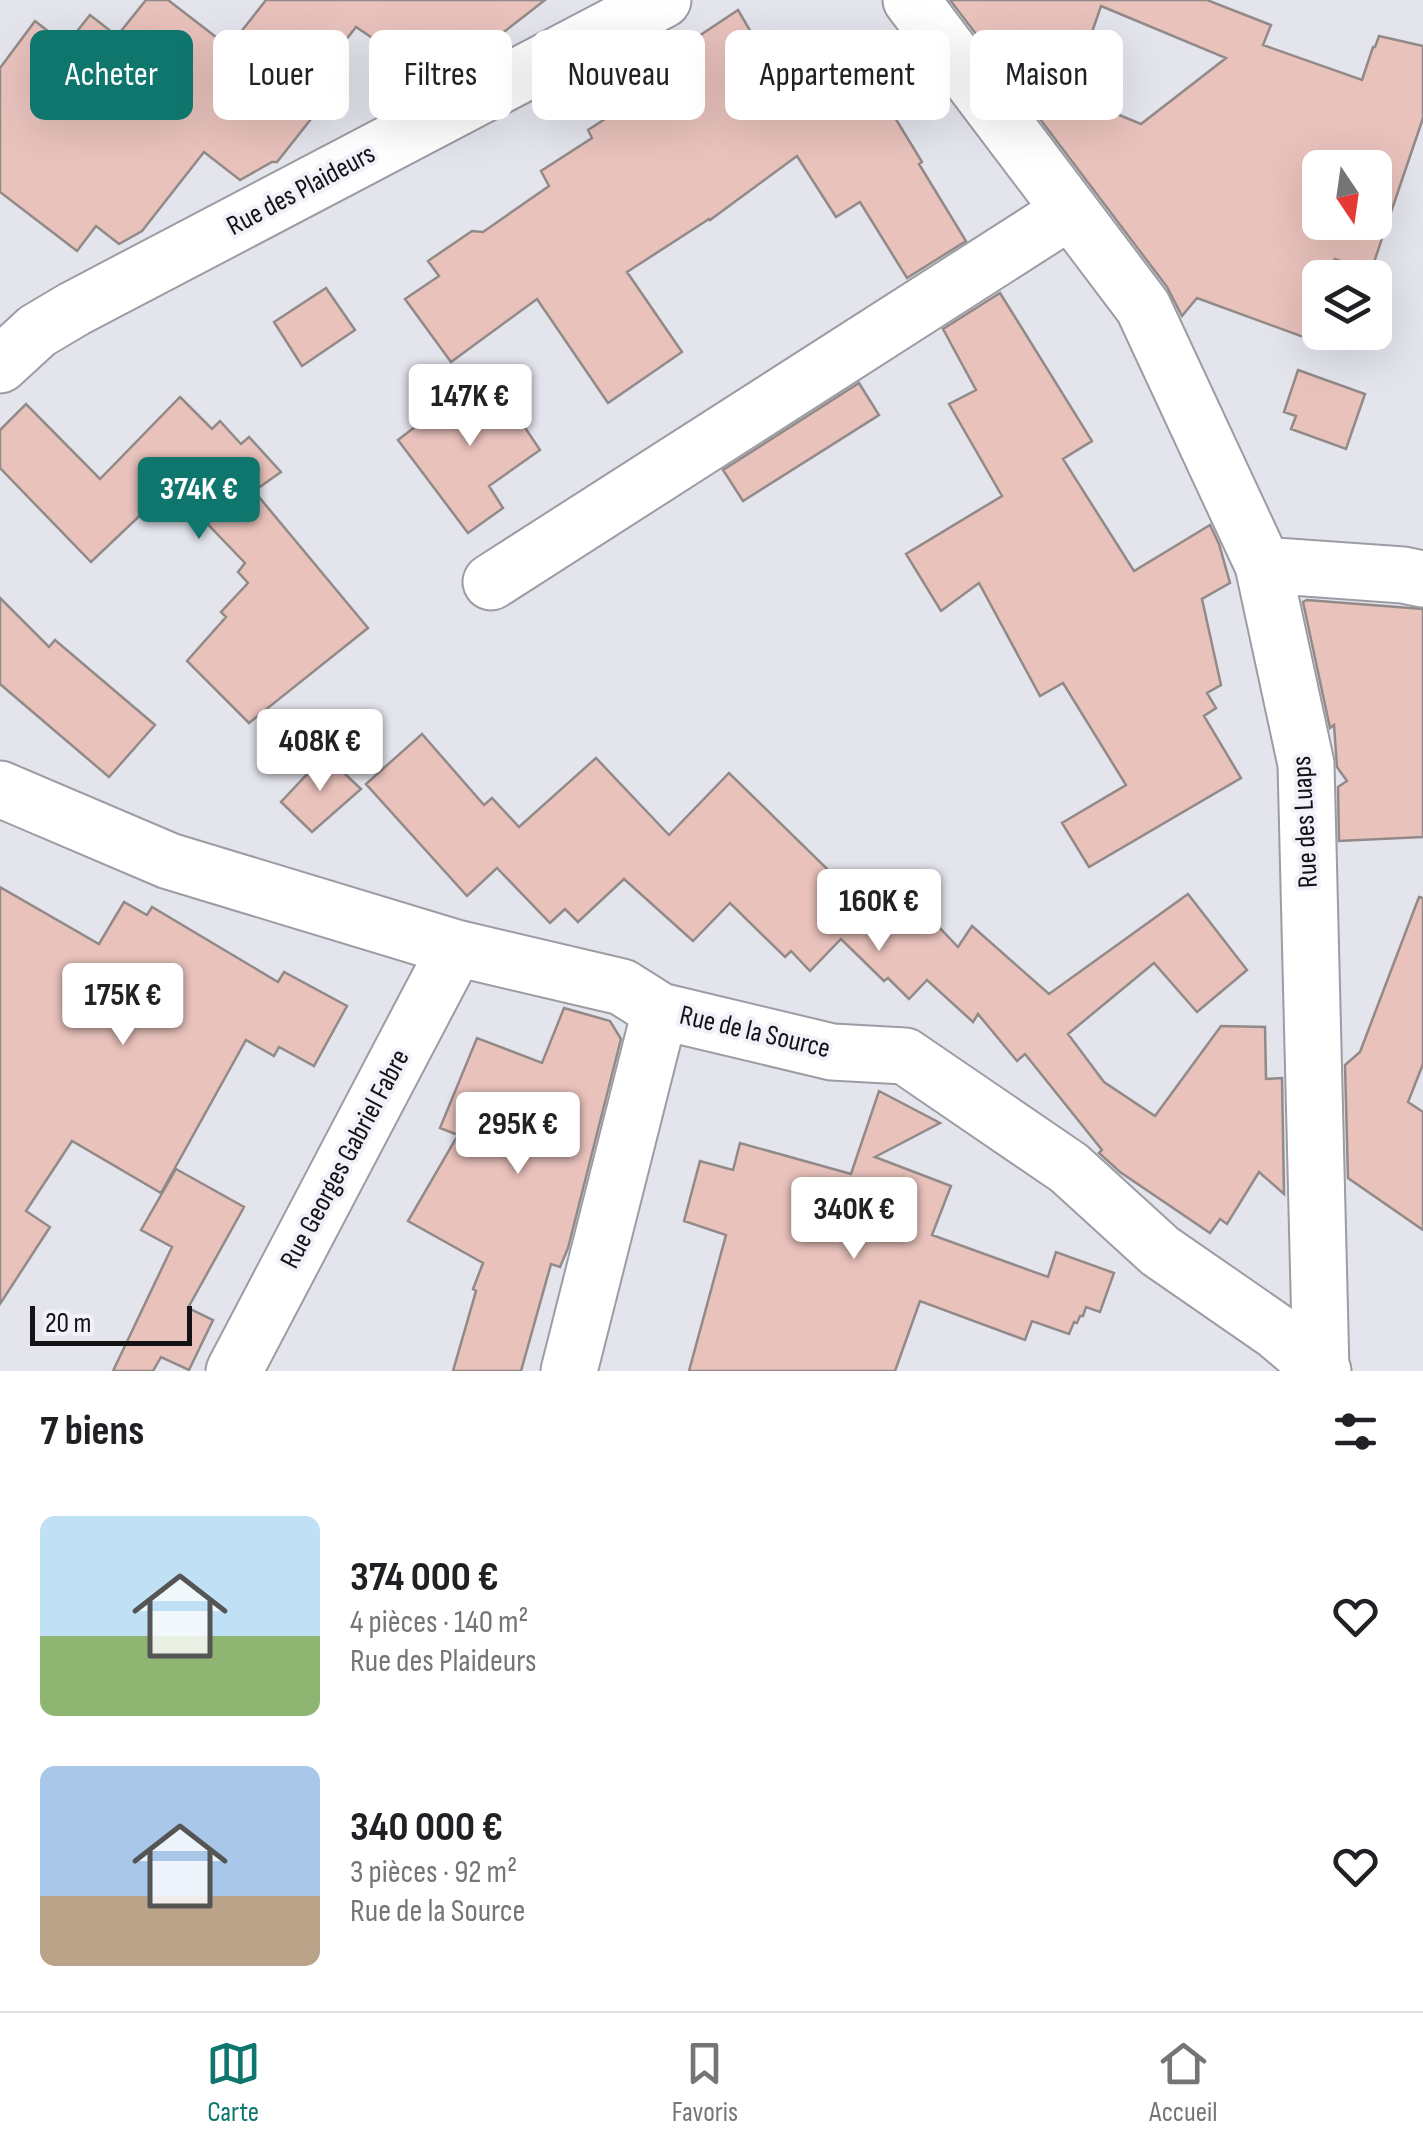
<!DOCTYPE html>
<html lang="fr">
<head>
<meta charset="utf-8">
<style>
  body { margin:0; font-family:"Sofia Sans Condensed",sans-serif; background:#f2f2f2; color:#202124; height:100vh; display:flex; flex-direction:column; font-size:38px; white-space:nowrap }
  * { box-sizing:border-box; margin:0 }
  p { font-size:32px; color:#757577 }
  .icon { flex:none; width:55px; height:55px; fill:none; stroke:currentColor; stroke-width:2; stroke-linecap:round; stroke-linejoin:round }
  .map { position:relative; height:1371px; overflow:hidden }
  .details { display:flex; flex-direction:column; background:#fff; flex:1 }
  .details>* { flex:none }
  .hud { position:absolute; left:30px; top:30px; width:1365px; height:90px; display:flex; gap:20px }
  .needle { width:65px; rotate:167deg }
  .controls { position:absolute; left:1302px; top:150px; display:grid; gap:20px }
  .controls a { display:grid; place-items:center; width:90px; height:90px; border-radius:15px; background:#fff; box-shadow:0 10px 40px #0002; font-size:50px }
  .scale { position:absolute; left:30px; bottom:25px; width:162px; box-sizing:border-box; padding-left:10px; border:5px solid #131316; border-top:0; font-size:28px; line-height:35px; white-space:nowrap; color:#131316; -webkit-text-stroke:8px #f0f1f9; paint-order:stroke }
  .price { position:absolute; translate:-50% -85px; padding:0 22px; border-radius:10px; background:#fff; color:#222; font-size:32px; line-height:65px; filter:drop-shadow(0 2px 5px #0008) }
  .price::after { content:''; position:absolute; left:50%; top:60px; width:30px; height:22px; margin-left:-15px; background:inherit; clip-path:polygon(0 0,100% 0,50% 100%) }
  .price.selected { background:#0f766e; color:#fff }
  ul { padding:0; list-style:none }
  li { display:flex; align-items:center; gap:30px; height:250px; padding:0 40px }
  li span { display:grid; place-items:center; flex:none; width:280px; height:200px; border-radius:15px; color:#555 }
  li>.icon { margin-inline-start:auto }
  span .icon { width:120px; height:120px; fill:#fffc; stroke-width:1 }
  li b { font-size:42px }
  h2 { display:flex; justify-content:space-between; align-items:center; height:120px; padding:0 40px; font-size:42px }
  .chip { padding:0 35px; border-radius:15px; background:#fff; box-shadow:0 10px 40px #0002; font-size:35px; line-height:90px }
  .chip.selected { background:#0f766e; color:#fff }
  .tab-bar { display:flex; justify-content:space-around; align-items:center; height:140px; border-top:2px solid #e0e0e0; background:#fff; font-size:28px; color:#757577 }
  .tab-bar a { display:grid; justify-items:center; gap:5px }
  .tab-bar .selected { color:#0f766e }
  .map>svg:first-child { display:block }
  .building { fill:#e9c2bc; stroke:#928a88; stroke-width:2.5; fill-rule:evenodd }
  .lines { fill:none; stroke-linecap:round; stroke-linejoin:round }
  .street-casing { stroke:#9b9ca4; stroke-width:59 }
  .street { stroke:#fff; stroke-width:55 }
  .labels { text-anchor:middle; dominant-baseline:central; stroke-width:8; stroke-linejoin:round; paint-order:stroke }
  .street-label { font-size:28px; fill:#131316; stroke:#f0f1f9 }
</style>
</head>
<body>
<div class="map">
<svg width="1423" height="1371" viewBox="0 0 1423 1371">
  <rect width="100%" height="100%" fill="#e3e4ec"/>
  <path class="building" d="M146,0H168L229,47L266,0H545L491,42L429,76L356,27L302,96L319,109L277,162H272L240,180L204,152L142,231L119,244L96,226L77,251L0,192V68L35,21L66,45L90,15L117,36Z
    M950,0H1207L1271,25L1263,45L1362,80L1373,47H1375L1379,36L1423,46V118L1371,271L1335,259L1328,278H1320V300L1306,338L1197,298L1182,316L1167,287L1040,119L1051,87L1141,124L1226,58L1101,6L1081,64L979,38ZM1320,168H1375V222H1320Z
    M738,10L769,63L801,41L836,91L866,70L922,162L919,164L966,241L907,278L860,202L836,217L797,156L710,220L709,219L627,272L682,352L608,403L537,299L451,362L405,299L439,276L428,261L472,231L483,232L549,186L541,171L592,138L588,130L656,86L651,78L685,55L681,48Z
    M326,288L355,330L302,366L274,322Z
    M1000,293L1092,441L1063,459L1134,571L1210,525L1219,544L1230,583L1202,599L1221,685L1207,693L1216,708L1204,716L1241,778L1089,867L1062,823L1126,785L1063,683L1040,696L979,583L941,611L906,554L1002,496L949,404L976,390L943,329Z
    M1298,370L1365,394L1346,449L1291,429L1296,416L1284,412Z
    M487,371L540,450L489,486L503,508L468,533L398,440Z
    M859,383L879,415L743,501L723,470Z
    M180,397L212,429L220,421L241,444L249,437L281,472L254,491L368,628L249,723L187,661L226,617L221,612L248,583L238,572L245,563L171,486L91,562L0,468V430L26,404L100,479Z
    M0,598L49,647L55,640L155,725L109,777L0,684Z
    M1307,600L1423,609V837L1339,841L1338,787L1347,781L1337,767L1334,725L1330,728L1303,602Z
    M422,734L484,805L492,798L519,827L596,758L669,835L729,773L869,910L897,883L958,947L972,926L1049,994L1188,894L1247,970L1197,1012L1154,963L1068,1034L1104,1082L1155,1116L1221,1026L1265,1027L1266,1079L1282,1078L1284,1194L1259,1172L1227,1224L1220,1219L1210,1233L1120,1172L1099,1153L1102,1150L1025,1054L1017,1061L978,1014L973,1022L927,980L909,999L888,978L884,981L841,939L810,971L791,951L785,957L730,903L693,941L624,879L578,922L565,909L550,923L497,868L467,896L366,784Z
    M325,755L361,789L312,832L281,802Z
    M0,887L99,944L124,902L147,915L152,907L278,982L284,972L347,1006L314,1066L279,1047L274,1056L246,1040L161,1193L72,1141L26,1211L50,1227L0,1304Z
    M1419,897L1423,898V1064L1408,1102L1423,1112V1230L1348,1178L1345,1065L1360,1052Z
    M564,1008L610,1021L621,1039L568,1248L560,1267L551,1264L521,1371H453L476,1291L473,1289L483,1263L408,1221L458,1135L440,1128L477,1038L542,1063Z
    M879,1091L940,1123L875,1157L951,1186L932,1235L1048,1277L1056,1252L1114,1273L1100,1312L1086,1307L1083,1316H1080L1077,1323L1074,1322L1069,1334L1032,1321L1025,1340L920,1301L895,1371H689L726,1235L684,1221L700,1161L733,1170L740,1143L851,1174Z
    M176,1169L244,1207L188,1308L213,1320L189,1370L161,1357L153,1371H113L172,1247L141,1230Z"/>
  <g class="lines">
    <defs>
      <path id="street" d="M911,0L1143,307L1263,565L1306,764L1321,1371
        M0,365L37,331L74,309L663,0
        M1263,565L1403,575L1423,579
        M491,582L1070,211
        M0,789L169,861L456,948L622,987L660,1011L832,1052L905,1056L1069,1168L1160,1251L1277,1332L1323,1371
        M234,1371L456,948
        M569,1371L660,1011"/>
    </defs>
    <use href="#street" class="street-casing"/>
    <use href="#street" class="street"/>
  </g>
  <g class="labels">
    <g class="street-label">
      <text transform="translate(301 190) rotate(-28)">Rue des Plaideurs</text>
      <text transform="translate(1305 822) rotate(-93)">Rue des Luaps</text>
      <text transform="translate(755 1032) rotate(13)">Rue de la Source</text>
      <text transform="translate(345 1159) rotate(-62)">Rue Georges Gabriel Fabre</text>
    </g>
  </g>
</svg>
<div class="controls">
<a><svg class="needle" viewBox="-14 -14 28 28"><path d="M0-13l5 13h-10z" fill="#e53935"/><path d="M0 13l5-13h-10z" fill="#757577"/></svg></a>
<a><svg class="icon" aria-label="layers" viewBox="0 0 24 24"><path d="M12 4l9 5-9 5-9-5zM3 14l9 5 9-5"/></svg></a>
</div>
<div class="scale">20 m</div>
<b class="price" style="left:470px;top:449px">147K €</b>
<b class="price selected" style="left:199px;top:542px">374K €</b>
<b class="price" style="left:320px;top:794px">408K €</b>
<b class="price" style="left:879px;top:954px">160K €</b>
<b class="price" style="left:123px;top:1048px">175K €</b>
<b class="price" style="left:518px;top:1177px">295K €</b>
<b class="price" style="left:854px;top:1262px">340K €</b>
<div class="hud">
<a class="chip selected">Acheter</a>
<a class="chip">Louer</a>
<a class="chip">Filtres</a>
<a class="chip">Nouveau</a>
<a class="chip">Appartement</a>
<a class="chip">Maison</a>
</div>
</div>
<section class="details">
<h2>7 biens<svg class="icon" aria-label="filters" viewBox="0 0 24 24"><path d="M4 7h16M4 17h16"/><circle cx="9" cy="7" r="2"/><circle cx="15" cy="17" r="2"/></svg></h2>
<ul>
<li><span style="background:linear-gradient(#bfe0f5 60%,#8fb573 0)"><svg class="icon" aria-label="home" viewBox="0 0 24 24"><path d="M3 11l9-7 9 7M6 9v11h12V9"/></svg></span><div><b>374 000 €</b><p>4 pièces · 140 m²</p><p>Rue des Plaideurs</p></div><svg class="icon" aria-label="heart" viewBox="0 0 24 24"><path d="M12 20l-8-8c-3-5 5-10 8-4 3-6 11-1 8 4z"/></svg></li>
<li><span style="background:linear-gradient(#a9c7e8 65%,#b9a48a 0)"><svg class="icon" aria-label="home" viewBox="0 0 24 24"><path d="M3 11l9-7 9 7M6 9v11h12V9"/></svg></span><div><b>340 000 €</b><p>3 pièces · 92 m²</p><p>Rue de la Source</p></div><svg class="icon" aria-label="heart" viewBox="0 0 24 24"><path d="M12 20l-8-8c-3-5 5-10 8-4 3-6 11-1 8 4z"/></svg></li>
</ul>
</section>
<nav class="tab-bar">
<a class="selected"><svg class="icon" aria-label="map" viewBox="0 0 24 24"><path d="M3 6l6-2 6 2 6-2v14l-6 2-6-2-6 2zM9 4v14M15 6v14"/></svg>Carte</a>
<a><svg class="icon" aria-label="saved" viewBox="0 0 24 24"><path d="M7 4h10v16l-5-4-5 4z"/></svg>Favoris</a>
<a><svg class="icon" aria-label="home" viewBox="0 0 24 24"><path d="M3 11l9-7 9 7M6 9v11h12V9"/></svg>Accueil</a>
</nav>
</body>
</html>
